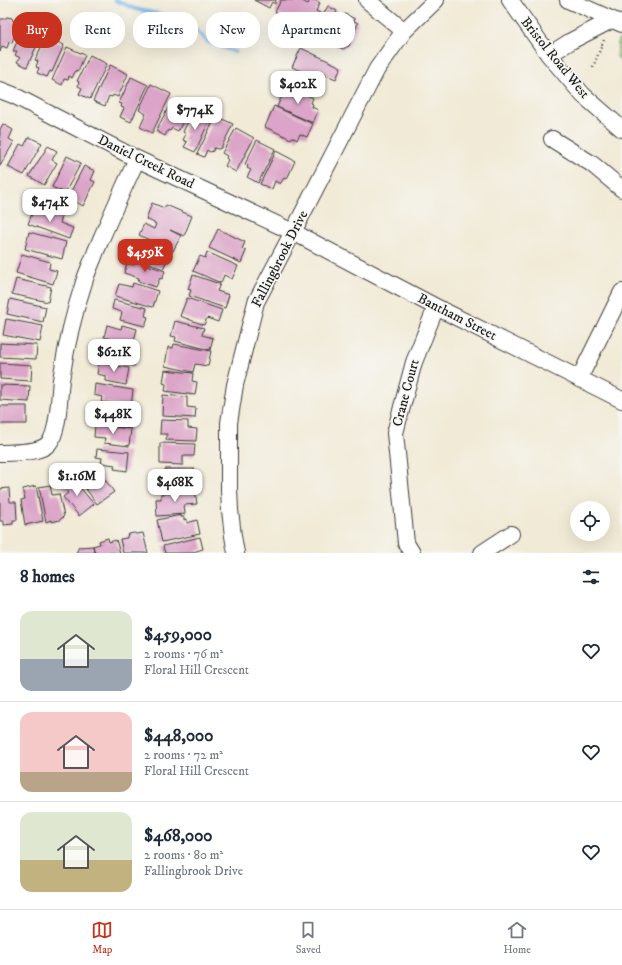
<!DOCTYPE html>
<html lang="en">
<head>
<meta charset="utf-8">
<style>
  body { margin:0; font-family:"IM FELL DW Pica",serif; background:#f6f6f7; color:#1f2937; height:100vh; display:flex; flex-direction:column; font-size:15px; white-space:nowrap }
  * { box-sizing:border-box; margin:0 }
  p { font-size:13px; color:#747a83 }
  .icon { flex:none; width:22px; height:22px; fill:none; stroke:currentColor; stroke-width:2; stroke-linecap:round; stroke-linejoin:round }
  .map { position:relative; height:553px; overflow:hidden }
  .details { display:flex; flex-direction:column; background:#fff; flex:1 }
  .details>* { flex:none }
  .guide { position:absolute; left:12px; top:12px; width:400px; height:36px; display:flex; gap:8px }
  .tools { position:absolute; left:570px; top:501px; display:grid; gap:8px }
  .tools a { display:grid; place-items:center; width:40px; height:40px; border-radius:50%; background:#fff; box-shadow:0 4px 16px #0002; font-size:20px }
  .price { position:absolute; translate:-50% -34px; padding:0 9px; border-radius:8px; background:#fff; color:#222; font-size:13px; line-height:26px; filter:drop-shadow(0 1px 2px #0008) }
  .price::after { content:''; position:absolute; left:50%; top:24px; width:12px; height:9px; margin-left:-6px; background:inherit; clip-path:polygon(0 0,100% 0,50% 100%) }
  .price.selected { background:#c8321e; color:#fff }
  ul { padding:0; list-style:none }
  li { display:flex; align-items:center; gap:12px; height:100px; padding:0 20px }
  li+li { border-top:1px solid #e0e1e3 }
  li span { display:grid; place-items:center; flex:none; width:112px; height:80px; border-radius:12px; color:#555 }
  li>.icon { margin-inline-start:auto }
  span .icon { width:48px; height:48px; fill:#fffc; stroke-width:1 }
  li b { font-size:17px }
  h2 { display:flex; justify-content:space-between; align-items:center; height:48px; padding:0 20px; font-size:17px }
  .chip { padding:0 14px; border-radius:16px; background:#fff; box-shadow:0 4px 16px #0002; font-size:14px; line-height:36px }
  .chip.selected { background:#c8321e; color:#fff }
  .menu { display:flex; justify-content:space-around; align-items:center; height:56px; border-top:1px solid #e0e1e3; background:#fff; font-size:11px; color:#747a83 }
  .menu a { display:grid; justify-items:center; gap:2px }
  .menu .selected { color:#c8321e }
  .map>svg:first-child { display:block }
  .green { fill:#93c373; stroke:#587048 }
  .lines { fill:none; stroke-linecap:round; stroke-linejoin:round }
  .stream { stroke:#75b2e7; stroke-width:4 }
  .building { fill:#dba4c8 }
  .minor-casing { stroke:#3c3b38; stroke-width:18 }
  .path { stroke:#3c3b38; stroke-width:2.5; stroke-dasharray:1 3; stroke-linecap:butt }
  .minor { stroke:#fff; stroke-width:16 }
  .labels { text-anchor:middle; dominant-baseline:central; stroke-width:3.5; stroke-linejoin:round; paint-order:stroke }
  .street-label { font-size:14px; fill:#1c1c1c; stroke:#f6f6f2 }
</style>
</head>
<body>
<div class="map">
<svg width="622" height="553" viewBox="0 0 622 553">
  <rect width="100%" height="100%" fill="#f6f6f2"/>
  <filter id="ink" filterUnits="userSpaceOnUse"><feTurbulence type="fractalNoise" baseFrequency=".025" numOctaves="2"/><feDisplacementMap in="SourceGraphic" scale="8" xChannelSelector="R" yChannelSelector="G"/><feConvolveMatrix kernelMatrix="1 2 1 2 8 2 1 2 1" color-interpolation-filters="sRGB"/></filter>
  <filter id="wash" filterUnits="userSpaceOnUse"><feTurbulence type="fractalNoise" baseFrequency=".012" numOctaves="4" result="noise"/><feDisplacementMap in="SourceGraphic" scale="16" xChannelSelector="R" yChannelSelector="G"/><feGaussianBlur stdDeviation="0.9" result="paint"/><feColorMatrix in="noise" values="0 0 0 0 0 0 0 0 0 0 0 0 0 0 0 0 0 1.4 0 .05"/><feComposite in="paint" operator="in"/></filter>
  <g filter="url(#wash)">
    <rect width="100%" height="100%" fill="#f1ead6"/>
    <path class="green" d="M618,39L622,41V63L617,57Z"/>
    <g class="lines">
      <path class="stream" d="M115,0L135,9L186,20L208,42L235,52"/>
    </g>
    <g id="blocks">
      <path class="building" d="M254,0H276L275,4L272,2L269,8Z
        M281,0H300L308,4L310,0H315L320,3L316,11L323,15L328,6L337,11L335,16L339,18L345,14L355,19L354,21L358,23L349,46L343,49L336,46L334,43L275,12Z
        M7,17L12,18L13,21L18,23L12,43L9,42L7,48L2,46L0,52V19H4Z
        M23,28L31,32L32,29L42,34L27,67L17,62L20,58L15,55L17,51H13Z
        M46,37L64,45L52,72L50,71L47,77L37,73L39,68L36,67L38,61L35,60Z
        M67,47L85,55L78,71L76,70L72,78L69,76L68,80L64,79L62,85L52,80Z
        M301,48L341,67L336,79L321,73L318,79L292,67Z
        M90,55L107,64L90,99L79,94L82,88L78,86L79,82L77,81Z
        M110,65L128,74L118,97L113,95L112,97L109,96L105,106L93,101Z
        M131,77L148,85L131,122L120,117L124,108L121,107L122,104L119,103Z
        M151,84L171,94L152,133L140,127L146,114L139,110Z
        M286,86L313,98L311,103L313,104L312,107L318,110L313,123L277,107Z
        M172,100L176,102L178,100H180L185,102L187,105L186,106L190,108L178,131L172,128L170,131L168,130L165,136L156,131Z
        M274,106L313,124L307,137L300,134L297,140L292,137L291,139L265,127Z
        M193,111L210,119L195,152L184,147L187,142L183,140L186,134L183,132Z
        M216,116L233,124L221,148L218,149L214,148L213,151L210,152L207,150L204,157L197,154Z
        M3,124L13,130L9,139L14,142L0,166V129Z
        M236,128L254,138L236,172L225,166L228,160L226,158L227,156L222,153Z
        M29,137L42,143L24,175L8,167L20,144L24,146Z
        M257,140L275,149L258,183L247,177L251,170L247,168L248,165L245,164Z
        M48,146L57,151L52,160L57,163L44,185L29,176Z
        M276,151L295,161L287,179L284,178L280,184L275,181L272,189L260,184Z
        M67,156L81,163L65,193L52,187Z
        M84,166L95,171L91,180L95,182L83,206L68,197Z
        M152,203L164,208L166,205L192,216L184,236L170,230L181,236L173,251L139,235L144,224L154,229L156,224L146,219Z
        M35,206L62,216L60,223L73,228L69,239L28,224Z
        M218,229L245,242L242,249L246,251L241,263L209,248Z
        M29,232L66,242L62,259L25,249Z
        M141,241L170,253L163,269L140,259L142,254L137,252Z
        M207,252L238,266L232,279L224,275L221,283L193,271L200,256L205,258Z
        M22,254L50,262L49,269L57,271L53,284L16,273Z
        M136,261L165,271L162,279L160,278L156,287L138,281L139,278L124,273L127,263L134,265Z
        M193,275L220,284L217,291L229,295L225,308L189,296L191,290L188,289Z
        M16,279L51,287L48,302L12,294Z
        M133,283L158,291L153,307L115,296L119,284L132,287Z
        M187,298L222,310L218,322L207,318L204,325L180,316Z
        M10,299L46,307L43,322L7,314Z
        M114,300L147,308L145,316L148,317L145,326L120,320L122,312L112,309Z
        M6,319L43,326L40,342L3,335Z
        M175,321L204,328L202,335L213,338L210,350L175,341L176,337L171,336Z
        M107,325L121,329L122,325L137,329L133,345L104,337Z
        M108,342L138,349L134,366L110,360L111,354L106,353Z
        M0,343L37,345L36,359L0,357Z
        M174,344L211,351L208,366L195,364L193,372L165,366L168,347L173,348Z
        M0,363L32,365L31,381L0,379Z
        M99,363L129,368L126,385L106,381V376L97,374Z
        M165,370L193,373L192,381L197,382L195,395L165,391L166,384L163,383Z
        M95,384L133,390L131,406L101,402L102,397L94,395Z
        M0,385L30,386L29,402L0,400Z
        M163,395L187,397V407L196,408L195,418L162,416Z
        M0,406H27V424H0Z
        M106,406L132,409L129,428L93,423L95,408L106,410Z
        M161,420L188,421V428L197,429L196,441L166,440L167,434H160Z
        M95,425L131,429L129,446L104,443L105,438L94,437Z
        M160,443L195,444L194,456H183V465L160,464Z
        M97,449L129,452L127,471L114,469L115,465L101,463L102,458L96,457Z
        M95,466L114,492L97,504L75,474L84,467L91,476L93,474L90,470Z
        M165,469H195V481H186V490L168,491V487H160V474H165Z
        M71,477L94,504L79,516L63,497L68,493L62,485Z
        M50,485L52,495L59,494L64,516L60,520L51,522V520L46,522L39,487Z
        M36,486L43,521L25,525L21,500L25,499L23,489Z
        M9,488L10,502H16L17,520H13V524L4,525V521H0V489Z
        M195,491L197,504L184,505L185,514L157,516L156,499H161V494Z
        M181,515V517H184V520L187,519V523L197,520L200,534L162,542L157,520Z
        M134,533L136,534L143,533L148,553H123L120,539L127,538V536L129,534Z
        M200,537L203,549L193,552V553H165L163,546Z
        M108,538L109,542L116,540L120,553H95L93,546L100,544L99,541Z
        M93,546L94,553H76L79,547Z"/>
    </g>
  </g>
  <g filter="url(#ink)">
    <use href="#blocks" fill-opacity="0" stroke="#3c3b38" stroke-width="1"/>
    <g class="lines">
      <defs>
        <path id="minor" d="M367,0L404,31
          M510,0L549,55L583,95L622,129
          M568,0L622,24
          M549,55L571,41L612,20
          M0,90L13,95L137,159L293,232L436,307L622,400
          M552,139L592,164L622,189
          M579,379L622,292
          M0,453C14,452 40,454 49,443C59,431 59,396 61,380C66,346 74,312 85,279C88,270 93,260 96,251C109,220 123,189 137,159
          M236,553L233,536L230,510L229,489V423L235,385L256,302L293,232L377,69L404,31L436,0
          M412,553L406,543L395,433L414,362L436,307
          M482,553L511,534"/>
      </defs>
      <use href="#minor" class="minor-casing"/>
      <path class="path" d="M593,67L604,40"/>
      <use href="#minor" class="minor"/>
    </g>
  </g>
  <g class="labels">
    <g class="street-label">
      <text transform="translate(555 58) rotate(51)">Bristol Road West</text>
      <text transform="translate(146 162) rotate(26)">Daniel Creek Road</text>
      <text transform="translate(280 259) rotate(-63)">Fallingbrook Drive</text>
      <text transform="translate(457 317) rotate(27)">Bantham Street</text>
      <text transform="translate(406 393) rotate(-75)">Crane Court</text>
    </g>
  </g>
</svg>
<div class="tools">
<a><svg class="icon" aria-label="locate" viewBox="0 0 24 24"><circle cx="12" cy="12" r="6"/><path d="M12 2v4M12 18v4M2 12h4M18 12h4"/></svg></a>
</div>
<b class="price" style="left:298px;top:105px">$402K</b>
<b class="price" style="left:195px;top:131px">$774K</b>
<b class="price" style="left:50px;top:223px">$474K</b>
<b class="price selected" style="left:145px;top:273px">$459K</b>
<b class="price" style="left:114px;top:373px">$621K</b>
<b class="price" style="left:113px;top:435px">$448K</b>
<b class="price" style="left:77px;top:497px">$1.16M</b>
<b class="price" style="left:175px;top:503px">$468K</b>
<div class="guide">
<a class="chip selected">Buy</a>
<a class="chip">Rent</a>
<a class="chip">Filters</a>
<a class="chip">New</a>
<a class="chip">Apartment</a>
</div>
</div>
<section class="details">
<h2>8 homes<svg class="icon" aria-label="filters" viewBox="0 0 24 24"><path d="M4 7h16M4 17h16"/><circle cx="9" cy="7" r="2"/><circle cx="15" cy="17" r="2"/></svg></h2>
<ul>
<li><span style="background:linear-gradient(#dfe7d0 60%,#9aa5b1 0)"><svg class="icon" aria-label="home" viewBox="0 0 24 24"><path d="M3 11l9-7 9 7M6 9v11h12V9"/></svg></span><div><b>$459,000</b><p>2 rooms · 76 m²</p><p>Floral Hill Crescent</p></div><svg class="icon" aria-label="heart" viewBox="0 0 24 24"><path d="M12 20l-8-8c-3-5 5-10 8-4 3-6 11-1 8 4z"/></svg></li>
<li><span style="background:linear-gradient(#f6c9c9 75%,#b9a48a 0)"><svg class="icon" aria-label="home" viewBox="0 0 24 24"><path d="M3 11l9-7 9 7M6 9v11h12V9"/></svg></span><div><b>$448,000</b><p>2 rooms · 72 m²</p><p>Floral Hill Crescent</p></div><svg class="icon" aria-label="heart" viewBox="0 0 24 24"><path d="M12 20l-8-8c-3-5 5-10 8-4 3-6 11-1 8 4z"/></svg></li>
<li><span style="background:linear-gradient(#dfe7d0 60%,#c2b280 0)"><svg class="icon" aria-label="home" viewBox="0 0 24 24"><path d="M3 11l9-7 9 7M6 9v11h12V9"/></svg></span><div><b>$468,000</b><p>2 rooms · 80 m²</p><p>Fallingbrook Drive</p></div><svg class="icon" aria-label="heart" viewBox="0 0 24 24"><path d="M12 20l-8-8c-3-5 5-10 8-4 3-6 11-1 8 4z"/></svg></li>
</ul>
</section>
<nav class="menu">
<a class="selected"><svg class="icon" aria-label="map" viewBox="0 0 24 24"><path d="M3 6l6-2 6 2 6-2v14l-6 2-6-2-6 2zM9 4v14M15 6v14"/></svg>Map</a>
<a><svg class="icon" aria-label="saved" viewBox="0 0 24 24"><path d="M7 4h10v16l-5-4-5 4z"/></svg>Saved</a>
<a><svg class="icon" aria-label="home" viewBox="0 0 24 24"><path d="M3 11l9-7 9 7M6 9v11h12V9"/></svg>Home</a>
</nav>
</body>
</html>
